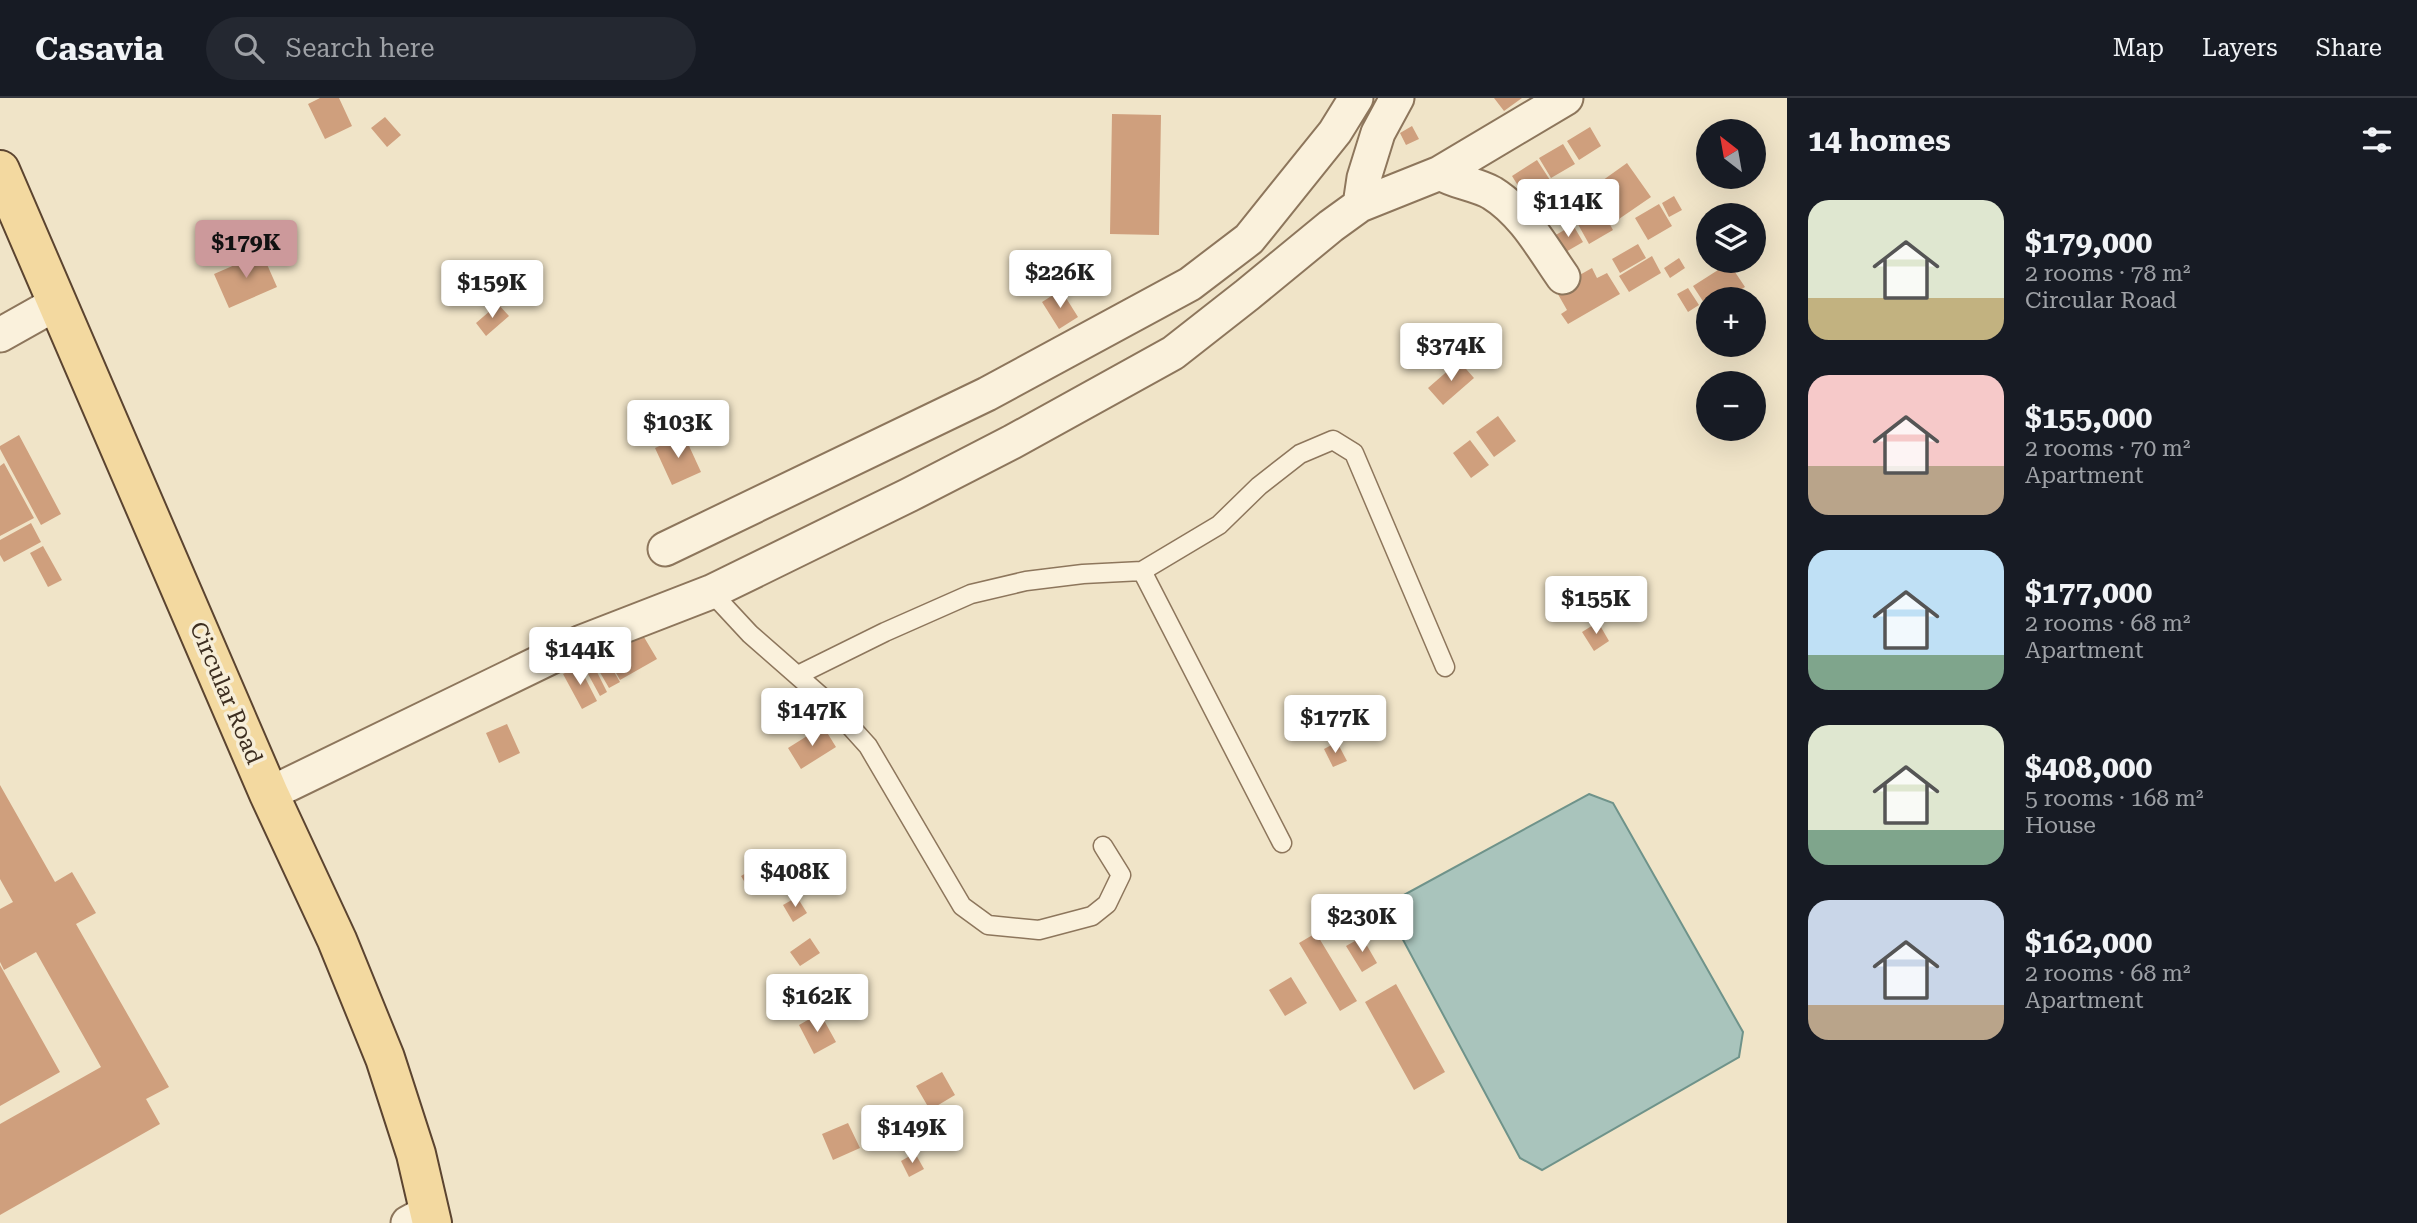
<!DOCTYPE html>
<html lang="en">
<head>
<meta charset="utf-8">
<style>
  body { margin:0; font-family:"Roboto Serif",serif; background:#242831; color:#f1f3f6; height:100vh; display:flex; flex-direction:column; font-size:26px; white-space:nowrap }
  * { box-sizing:border-box; margin:0 }
  p { font-size:23px; color:#9ea1a6 }
  .icon { flex:none; width:38px; height:38px; fill:none; stroke:currentColor; stroke-width:2; stroke-linecap:round; stroke-linejoin:round }
  .map { position:relative; flex:1; overflow:hidden }
  .side { display:flex; flex-direction:column; background:#171b24; width:630px }
  .side>* { flex:none }
  .needle { width:46px; rotate:329deg }
  .controls { position:absolute; left:1696px; top:21px; display:grid; gap:14px }
  .controls a { display:grid; place-items:center; width:70px; height:70px; border-radius:50%; background:#171b24; box-shadow:0 7px 28px #0002; font-size:35px }
  .price { position:absolute; translate:-50% -60px; padding:0 16px; border-radius:7px; background:#fff; color:#222; font-size:23px; line-height:46px; filter:drop-shadow(0 2px 4px #0008) }
  .price::after { content:''; position:absolute; left:50%; top:42px; width:21px; height:16px; margin-left:-10px; background:inherit; clip-path:polygon(0 0,100% 0,50% 100%) }
  .price.on { background:#cc999b; color:#111 }
  ul { padding:0; list-style:none }
  li { display:flex; align-items:center; gap:21px; height:175px; padding:0 21px }
  li span { display:grid; place-items:center; flex:none; width:196px; height:140px; border-radius:21px; color:#555 }
  li>.icon { margin-inline-start:auto }
  span .icon { width:84px; height:84px; fill:#fffc; stroke-width:1 }
  li b { font-size:30px }
  h2 { display:flex; justify-content:space-between; align-items:center; height:84px; padding:0 21px; font-size:30px }
  header { display:flex; align-items:center; gap:42px; box-sizing:border-box; height:98px; padding:0 35px; background:#171b24; border-bottom:2px solid #363941 }
  header strong { font-size:33px }
  nav { display:flex; gap:38px; margin-inline-start:auto; font-size:24px }
  .search { width:490px; height:63px; background:#242831; display:flex; align-items:center; gap:18px; box-sizing:border-box; padding:0 24px; border-radius:38px; color:#9ea1a6; font-size:26px }
  main { display:flex; flex:1; min-height:0 }
  .map>svg:first-child { display:block }
  .water { fill:#a9c4bc; stroke:#6f938a; stroke-width:2 }
  .building { fill:#cf9f7d }
  .lines { fill:none; stroke-linecap:round; stroke-linejoin:round }
  .lane-casing { stroke:#8d765c; stroke-width:21 }
  .street-casing { stroke:#8d765c; stroke-width:37 }
  .primary-casing { stroke:#5b4430; stroke-width:42 }
  .lane { stroke:#faf1dc; stroke-width:18 }
  .street { stroke:#faf1dc; stroke-width:33 }
  .primary { stroke:#f3d9a0; stroke-width:38 }
  .labels { text-anchor:middle; dominant-baseline:central; stroke-width:7; stroke-linejoin:round; paint-order:stroke }
  .street-label { font-size:23px; fill:#3d2e20; stroke:#f7eed8 }
</style>
</head>
<body>
<header>
<strong>Casavia</strong>
<div class="search"><svg class="icon" aria-label="search" viewBox="0 0 24 24"><circle cx="10" cy="10" r="6"/><path d="M15 15l6 6"/></svg>Search here</div>
<nav><a>Map</a><a>Layers</a><a>Share</a></nav>
</header>
<main>
<div class="map">
<svg width="1787" height="1125" viewBox="0 0 1787 1125">
  <rect width="100%" height="100%" fill="#f0e4c8"/>
  <path class="water" d="M1589,696L1613,705L1743,934L1739,959L1542,1072L1520,1060L1394,825L1402,798Z"/>
  <path class="building" d="M320,0H339L352,28L325,41L308,6Z
    M1494,0H1522L1504,13Z
    M1112,16L1161,17L1159,137L1110,136Z
    M385,19L401,37L387,49L371,30Z
    M1412,28L1419,41L1406,47L1400,35Z
    M1590,29L1601,48L1579,62L1567,43Z
    M1563,46L1575,66L1551,80L1539,60Z
    M1537,62L1550,82L1525,99L1512,78Z
    M1627,65L1651,99L1616,123L1592,90Z
    M1674,98L1682,112L1669,119L1662,105Z
    M1659,106L1672,128L1648,142L1635,120Z
    M1599,107L1613,132L1589,146L1575,121Z
    M1573,127L1583,144L1564,155L1554,138Z
    M1638,146L1646,160L1620,175L1612,161Z
    M262,155L277,189L229,210L214,176Z
    M1652,158L1661,175L1629,194L1619,178Z
    M1679,160L1685,170L1670,180L1664,170Z
    M1729,165L1745,189L1726,201H1708V211L1693,188Z
    M1592,170L1597,180L1607,175L1620,196L1568,226L1561,216L1567,212L1555,191Z
    M1688,190L1699,207L1688,214L1677,196Z
    M1061,192L1078,219L1059,231L1042,204Z
    M498,206L509,218L486,238L476,225Z
    M1459,263L1474,280L1443,307L1428,290Z
    M1498,318L1516,343L1494,359L1476,334Z
    M19,337L61,416L41,427L0,351V348Z
    M684,337L701,374L672,387L655,350Z
    M1470,342L1489,367L1471,380L1453,355Z
    M4,365L34,420L0,438V368Z
    M31,425L41,444L4,464L0,457V442Z
    M43,448L62,482L48,489L30,455Z
    M1574,478L1587,500L1568,512L1555,490Z
    M1598,524L1609,543L1594,553L1582,534Z
    M641,534L657,561L620,582L605,555Z
    M609,565L620,584L609,590L598,571Z
    M579,568L597,603L582,611L563,576Z
    M596,572L607,594L600,598L588,576Z
    M507,626L520,655L499,665L486,635Z
    M823,628L836,649L801,671L788,650Z
    M1337,644L1347,663L1333,669L1324,651Z
    M0,687L55,784L72,774L96,815L76,826L169,989L146,1001L160,1026L0,1117V1026L101,969L36,854L4,872L0,864V811L13,804L0,781Z
    M758,768L764,779L747,788L741,778Z
    M797,799L807,815L793,824L783,807Z
    M1316,835L1357,903L1340,913L1299,845Z
    M1362,839L1377,865L1362,874L1346,848Z
    M810,840L820,855L800,868L790,854Z
    M0,867L60,974L0,1008Z
    M1291,879L1307,905L1285,918L1269,892Z
    M1396,886L1445,974L1414,992L1365,904Z
    M820,915L836,944L814,956L799,927Z
    M942,974L955,997L930,1012L916,988Z
    M848,1025L860,1050L833,1062L822,1036Z
    M915,1055L924,1071L909,1079L901,1063Z"/>
  <g class="lines">
    <defs>
      <path id="lane" d="M1142,473L1282,745
        M711,494L750,536L831,607L868,648L962,808L988,827L1039,832L1092,818L1107,806L1121,777L1103,748
        M798,577L885,534L971,496L1026,483L1083,476L1142,473L1219,427L1259,388L1300,356L1333,342L1354,355L1445,569"/>
      <path id="street" d="M1440,75C1458,85 1476,86 1492,95C1524,115 1542,149 1563,179
        M1360,107L1440,75L1566,0
        M0,237L57,205
        M665,451L987,296L1190,186L1249,141L1335,34L1356,0
        M269,696L582,544L711,494L909,397L1012,344L1173,255L1247,197L1331,128L1360,107L1364,80L1378,35L1397,0
        M408,1125L430,1113"/>
      <path id="primary" d="M0,72L269,696L337,842L385,960L416,1056L432,1125"/>
    </defs>
    <use href="#lane" class="lane-casing"/>
    <use href="#street" class="street-casing"/>
    <use href="#primary" class="primary-casing"/>
    <use href="#lane" class="lane"/>
    <use href="#street" class="street"/>
    <use href="#primary" class="primary"/>
  </g>
  <g class="labels">
    <g class="street-label">
      <text transform="translate(226 595) rotate(67)">Circular Road</text>
    </g>
  </g>
</svg>
<div class="controls">
<a><svg class="needle" viewBox="-14 -14 28 28"><path d="M0-13l5 13h-10z" fill="#e53935"/><path d="M0 13l5-13h-10z" fill="#9ea1a6"/></svg></a>
<a><svg class="icon" aria-label="layers" viewBox="0 0 24 24"><path d="M12 4l9 5-9 5-9-5zM3 14l9 5 9-5"/></svg></a>
<a>+</a>
<a>−</a>
</div>
<b class="price" style="left:1568px;top:141px">$114K</b>
<b class="price on" style="left:246px;top:182px">$179K</b>
<b class="price" style="left:1060px;top:212px">$226K</b>
<b class="price" style="left:492px;top:222px">$159K</b>
<b class="price" style="left:1451px;top:285px">$374K</b>
<b class="price" style="left:678px;top:362px">$103K</b>
<b class="price" style="left:1596px;top:538px">$155K</b>
<b class="price" style="left:580px;top:589px">$144K</b>
<b class="price" style="left:812px;top:650px">$147K</b>
<b class="price" style="left:1335px;top:657px">$177K</b>
<b class="price" style="left:795px;top:811px">$408K</b>
<b class="price" style="left:1362px;top:856px">$230K</b>
<b class="price" style="left:817px;top:936px">$162K</b>
<b class="price" style="left:912px;top:1067px">$149K</b>
</div>
<section class="side">
<h2>14 homes<svg class="icon" aria-label="filters" viewBox="0 0 24 24"><path d="M4 7h16M4 17h16"/><circle cx="9" cy="7" r="2"/><circle cx="15" cy="17" r="2"/></svg></h2>
<ul>
<li><span style="background:linear-gradient(#dfe7d0 70%,#c2b280 0)"><svg class="icon" aria-label="home" viewBox="0 0 24 24"><path d="M3 11l9-7 9 7M6 9v11h12V9"/></svg></span><div><b>$179,000</b><p>2 rooms · 78 m²</p><p>Circular Road</p></div></li>
<li><span style="background:linear-gradient(#f6c9c9 65%,#b9a48a 0)"><svg class="icon" aria-label="home" viewBox="0 0 24 24"><path d="M3 11l9-7 9 7M6 9v11h12V9"/></svg></span><div><b>$155,000</b><p>2 rooms · 70 m²</p><p>Apartment</p></div></li>
<li><span style="background:linear-gradient(#bfe0f5 75%,#7fa58c 0)"><svg class="icon" aria-label="home" viewBox="0 0 24 24"><path d="M3 11l9-7 9 7M6 9v11h12V9"/></svg></span><div><b>$177,000</b><p>2 rooms · 68 m²</p><p>Apartment</p></div></li>
<li><span style="background:linear-gradient(#dfe7d0 75%,#7fa58c 0)"><svg class="icon" aria-label="home" viewBox="0 0 24 24"><path d="M3 11l9-7 9 7M6 9v11h12V9"/></svg></span><div><b>$408,000</b><p>5 rooms · 168 m²</p><p>House</p></div></li>
<li><span style="background:linear-gradient(#c9d6e8 75%,#b9a48a 0)"><svg class="icon" aria-label="home" viewBox="0 0 24 24"><path d="M3 11l9-7 9 7M6 9v11h12V9"/></svg></span><div><b>$162,000</b><p>2 rooms · 68 m²</p><p>Apartment</p></div></li>
</ul>
</section>
</main>
</body>
</html>
